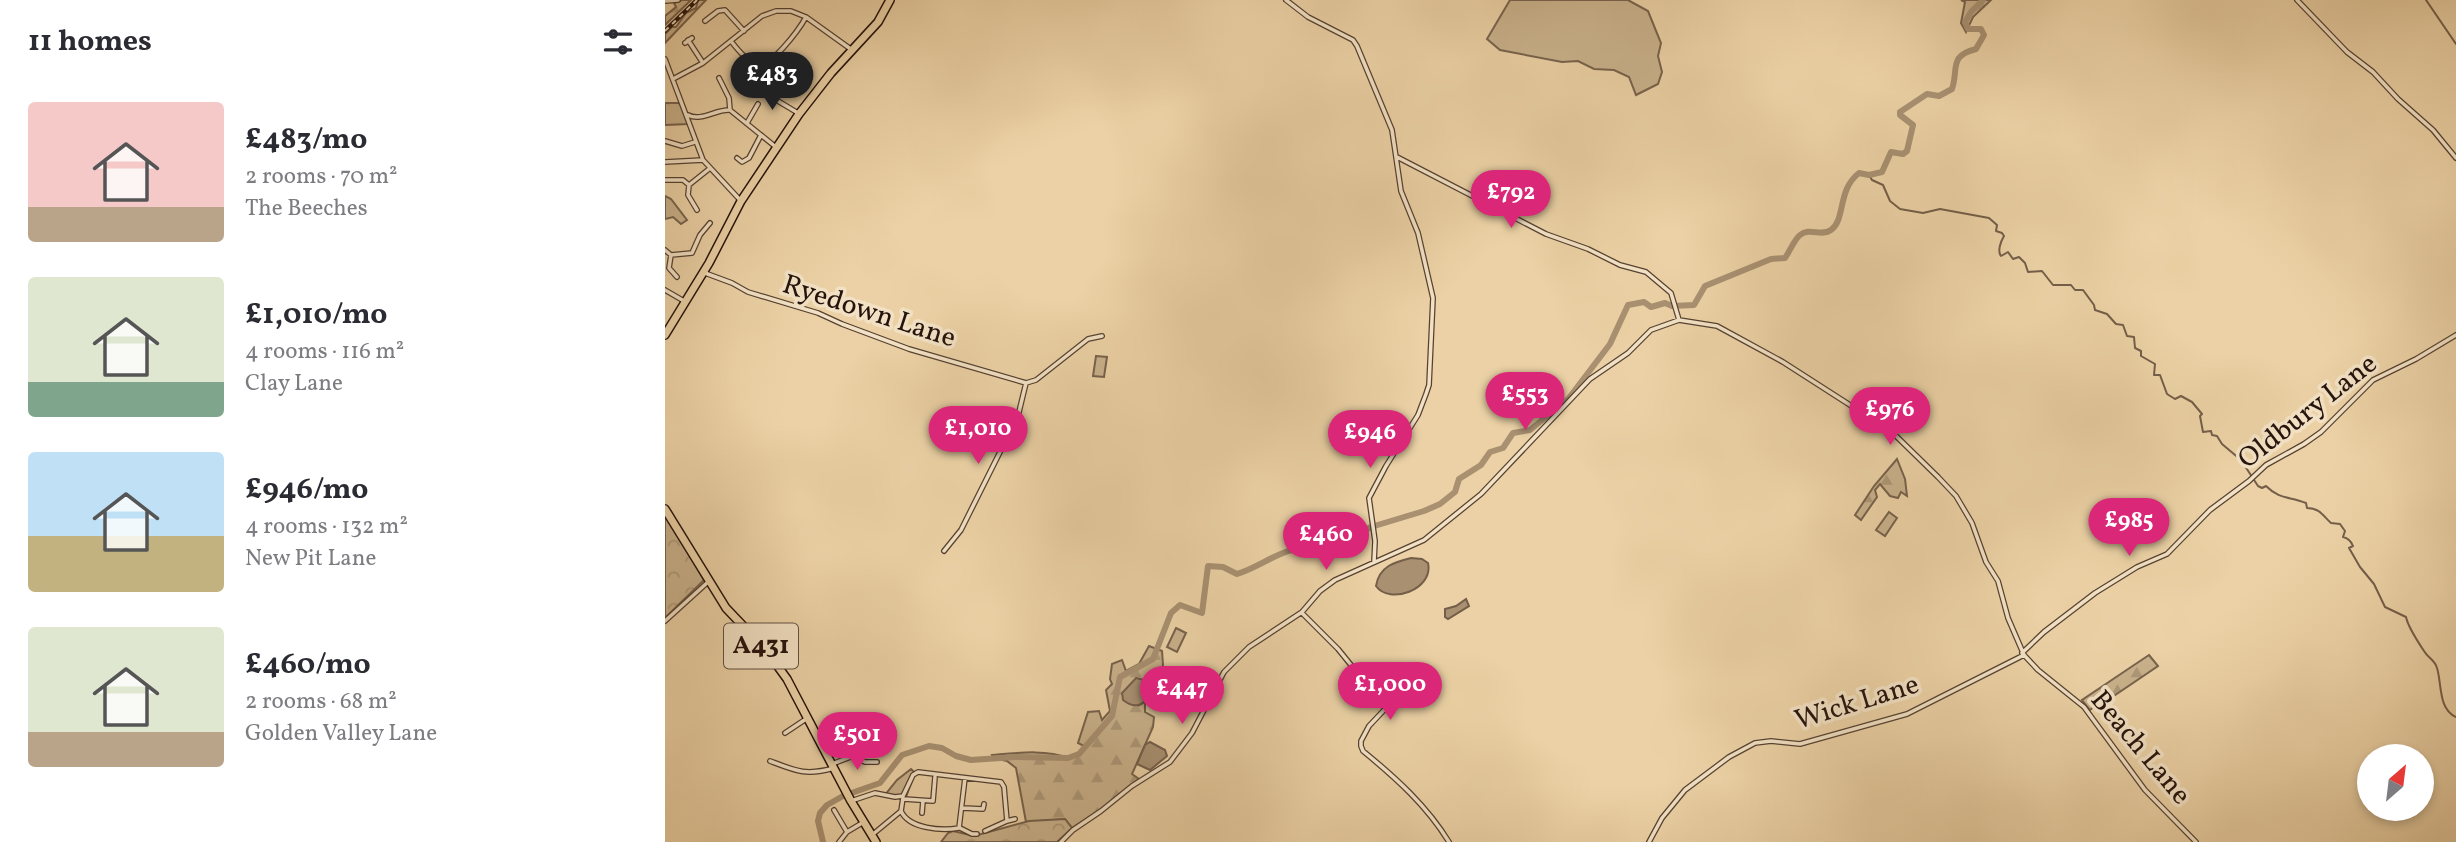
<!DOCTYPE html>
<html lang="en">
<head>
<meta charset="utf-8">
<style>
  body { margin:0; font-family:Vollkorn,serif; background:#f2f2f3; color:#2b2b33; height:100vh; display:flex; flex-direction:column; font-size:26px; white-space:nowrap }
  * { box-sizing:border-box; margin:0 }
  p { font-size:23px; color:#7c7c81 }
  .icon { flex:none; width:38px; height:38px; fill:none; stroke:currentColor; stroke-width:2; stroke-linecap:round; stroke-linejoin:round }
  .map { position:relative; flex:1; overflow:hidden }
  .panel { display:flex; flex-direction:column; background:#fff; width:665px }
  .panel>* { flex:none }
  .needle { width:46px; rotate:28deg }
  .fabs { position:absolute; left:1692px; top:744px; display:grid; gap:14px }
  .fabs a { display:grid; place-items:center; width:77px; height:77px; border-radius:50%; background:#fff; box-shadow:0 4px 10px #0003; font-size:35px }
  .price { position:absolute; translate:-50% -60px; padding:0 16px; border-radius:24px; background:#db2777; color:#fff; font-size:23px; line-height:46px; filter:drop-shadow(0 2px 4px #0008) }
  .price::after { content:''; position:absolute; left:50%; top:42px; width:21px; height:16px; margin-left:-10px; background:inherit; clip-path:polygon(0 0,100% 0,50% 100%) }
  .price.on { background:#222; color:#fff }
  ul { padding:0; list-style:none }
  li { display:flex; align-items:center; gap:21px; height:175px; padding:0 28px }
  li span { display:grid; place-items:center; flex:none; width:196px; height:140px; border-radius:7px; color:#555 }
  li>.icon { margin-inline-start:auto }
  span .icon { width:84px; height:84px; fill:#fffc; stroke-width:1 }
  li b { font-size:30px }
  h2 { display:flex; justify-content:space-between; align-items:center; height:84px; padding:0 28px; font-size:30px }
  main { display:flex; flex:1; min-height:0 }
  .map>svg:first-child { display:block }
  .green { fill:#c9b18b; stroke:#77624c; stroke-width:2 }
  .forest { fill:url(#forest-firs); stroke:#77624c; stroke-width:2 }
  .park { fill:url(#park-crowns); stroke:#77624c; stroke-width:2 }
  .water { fill:#a89071; stroke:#745e49; stroke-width:2 }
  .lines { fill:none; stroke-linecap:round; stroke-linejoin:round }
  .stream { stroke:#745e49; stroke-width:2 }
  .river { stroke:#a89071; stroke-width:6 }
  .minor-casing { stroke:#564232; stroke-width:6 }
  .primary-casing { stroke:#25130c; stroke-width:10 }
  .minor { stroke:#f2e1c4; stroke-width:3.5 }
  .primary { stroke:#ebd1a5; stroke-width:7 }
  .rail-casing { stroke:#25130c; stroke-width:4.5 }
  .rail { stroke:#f2e1c4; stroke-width:2; stroke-dasharray:5; stroke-linecap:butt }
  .labels { text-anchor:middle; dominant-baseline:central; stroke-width:7; stroke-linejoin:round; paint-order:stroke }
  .shield { fill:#f2e1c4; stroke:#625143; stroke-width:2 }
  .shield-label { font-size:26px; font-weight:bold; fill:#25130c }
  .street-label { font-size:28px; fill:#25130c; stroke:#f2e1c4 }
</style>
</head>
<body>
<main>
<section class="panel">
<h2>11 homes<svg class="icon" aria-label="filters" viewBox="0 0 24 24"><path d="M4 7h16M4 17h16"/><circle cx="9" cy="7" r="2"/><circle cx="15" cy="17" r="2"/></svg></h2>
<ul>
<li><span style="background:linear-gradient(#f6c9c9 75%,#b9a48a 0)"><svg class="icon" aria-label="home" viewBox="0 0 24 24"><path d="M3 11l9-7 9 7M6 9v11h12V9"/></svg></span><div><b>£483/mo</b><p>2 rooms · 70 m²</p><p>The Beeches</p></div></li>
<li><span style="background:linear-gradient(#dfe7d0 75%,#7fa58c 0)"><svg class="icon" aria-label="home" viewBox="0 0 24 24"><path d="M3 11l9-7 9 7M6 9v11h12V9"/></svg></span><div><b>£1,010/mo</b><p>4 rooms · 116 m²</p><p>Clay Lane</p></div></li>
<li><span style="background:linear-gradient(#bfe0f5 60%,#c2b280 0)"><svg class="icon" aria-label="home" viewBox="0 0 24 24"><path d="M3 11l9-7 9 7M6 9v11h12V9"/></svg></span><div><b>£946/mo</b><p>4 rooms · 132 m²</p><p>New Pit Lane</p></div></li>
<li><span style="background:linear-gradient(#dfe7d0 75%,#b9a48a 0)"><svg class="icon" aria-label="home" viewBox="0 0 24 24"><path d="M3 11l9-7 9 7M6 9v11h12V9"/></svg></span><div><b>£460/mo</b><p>2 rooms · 68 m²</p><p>Golden Valley Lane</p></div></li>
</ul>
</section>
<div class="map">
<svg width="1791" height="842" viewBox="0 0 1791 842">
  <defs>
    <pattern id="forest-firs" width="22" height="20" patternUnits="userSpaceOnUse" patternTransform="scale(1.75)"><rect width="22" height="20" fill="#c9b18b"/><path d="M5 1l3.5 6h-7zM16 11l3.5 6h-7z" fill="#ac9777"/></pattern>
    <pattern id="park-crowns" width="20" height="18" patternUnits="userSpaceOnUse" patternTransform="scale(1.75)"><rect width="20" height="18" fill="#c9b18b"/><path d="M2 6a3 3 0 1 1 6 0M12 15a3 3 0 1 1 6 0" fill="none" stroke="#ac9777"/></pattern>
  </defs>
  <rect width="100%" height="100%" fill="#ebd1a5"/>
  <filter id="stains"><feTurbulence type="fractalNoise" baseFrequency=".00286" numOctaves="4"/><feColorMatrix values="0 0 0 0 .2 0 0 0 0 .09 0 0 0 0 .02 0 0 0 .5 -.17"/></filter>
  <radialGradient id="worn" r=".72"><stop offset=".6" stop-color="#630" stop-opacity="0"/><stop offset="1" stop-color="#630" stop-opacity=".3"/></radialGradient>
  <path class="green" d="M845,0H963L983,11L996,43L993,56L997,72L993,84L971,95L964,77L949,70L929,69L913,61L897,62L835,50L822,39Z
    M0,196L6,199L22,220L16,224L8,217L0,219Z
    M431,356L442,357L439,377L428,376Z
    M1224,512L1232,518L1220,536L1211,530Z
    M511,628L521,633L512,652L502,647Z
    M246,769L250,773L241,797L236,799L220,795L232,780Z"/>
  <path class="forest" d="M17,0H26L0,25V16L11,7L9,3Z
    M33,0H41L0,43V34L7,27H11L21,13L31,8Z
    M1296,0H1326L1308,17L1301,32L1296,23L1300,2Z
    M1232,459L1240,479L1242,496L1236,492L1233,498L1225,496L1215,484L1210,490L1212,497L1196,520L1190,515L1209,486Z
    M484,646L497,651L498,665L489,698L484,694L485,687L473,706L480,702V712L489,717L488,727L467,774L474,779L435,810L407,828L400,819L361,822L351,768L342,761L328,758L327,755C351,753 381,749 403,758L414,754L419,746L413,743L423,712L434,711L437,720L445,711L441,690L447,684L445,679L447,664L457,660L461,671L474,664Z
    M1484,655L1493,666L1434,706L1432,704L1425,710L1417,700Z"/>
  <path class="park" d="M0,103H15L23,124L0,125Z
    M0,514L39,580L0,618Z
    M400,819L407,828L392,842H276L283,833L288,831L309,836L364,821Z"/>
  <path class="water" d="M746,558L757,559L763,563C769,590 724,605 711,586C714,566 730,562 746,558Z
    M801,599L804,606L783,619L780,617V609L791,606Z
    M471,678L479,680L485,687C483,704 472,711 458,700L457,693Z
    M485,742L500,750L502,756L485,770L472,764L480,745Z"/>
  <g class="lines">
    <path class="stream" d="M1761,0L1791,44
      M1204,175L1207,180L1218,185L1225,201L1235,209L1258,213L1275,209L1324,218L1332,225L1331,231L1337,233L1339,236C1336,241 1332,251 1336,256L1343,252L1348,259L1354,257L1360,263L1363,272L1377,271L1388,285H1406L1410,290H1418L1429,305L1430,310L1442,314L1451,324L1458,325L1462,336L1469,337L1470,348L1476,351V356L1490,364L1489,375H1495L1502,394L1510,399L1516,396L1527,402L1537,414L1535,416L1538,432L1546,431L1547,435L1552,436L1557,444L1576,460L1593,486L1597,488L1601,486C1615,500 1624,496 1641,503L1642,508C1655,508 1658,516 1666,523L1675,524L1680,531L1678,537C1683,538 1686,541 1688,546L1684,548L1695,567L1709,584L1720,607L1741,617C1743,627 1753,642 1759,651C1763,658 1770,660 1772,668C1777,684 1773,709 1791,717"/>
    <path class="river" d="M158,842L153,821L155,813L162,805L178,796L215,783L237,755L264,746L277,748L291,756L306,760L350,757L403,758L414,754L447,716L455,677L488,659L506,613L515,605L537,613L543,566L558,567L572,574C604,564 621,541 657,551L706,527L759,511L775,504L790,492L794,479L816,465L825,452L838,448L848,433L865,430L904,398L945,344L963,305L979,302L986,307L1000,303L1007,306L1029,305L1040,286L1106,259L1120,258C1125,251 1129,240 1135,235C1145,227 1156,237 1166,230C1181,219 1172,190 1194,173L1204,175L1217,172L1226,152L1238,154L1242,151L1248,125L1235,115V112L1262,94L1274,96L1287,89C1294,69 1283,56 1311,49L1319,35L1316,29H1303L1300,22L1306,12L1318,0"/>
    <defs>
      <path id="minor" d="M621,0L643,17L688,40L692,46L727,130L736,191L753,233L768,298L764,385L761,394L753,415L721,466L704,498L710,541L709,562
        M1632,0L1682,52L1708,72L1733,99L1768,130L1791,158
        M0,1L13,0
        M40,21L53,11L60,10L79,31
        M23,40L38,63
        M66,41C84,65 96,73 118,48C127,38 135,28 141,17
        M20,43L27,38
        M0,59L38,160L76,201
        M54,78L64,98L65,110
        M8,79L38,63L97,16L111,11H126L141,17L187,50
        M93,89L133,113
        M23,115C36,122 51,109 65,110L112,148
        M82,123L93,104
        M0,141L17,146L30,142
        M732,157L881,234L923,249L955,265L981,272L1006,293L1014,320
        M72,158L77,162L84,158L96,135
        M0,162L38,160
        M0,180H18L24,185L44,169
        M24,185L23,195L32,210
        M0,250L6,255L27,253L35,235L45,223
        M6,255L4,268L12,277
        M40,273L67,283L83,292L153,313L177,324L244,349L361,383
        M0,290L19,301
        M1014,320L1052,326L1118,362L1227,432L1273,477L1291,496L1307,523L1321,562L1333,581L1343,618L1359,655L1373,670L1419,707L1480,790L1531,842
        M361,383L371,380L423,339L437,336
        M279,551L296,530L353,416L361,383
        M637,613L673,649L721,708L704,726L696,741V746L698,751C731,778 762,806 784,842
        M0,621L43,582
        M1357,653L1379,632L1430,593L1472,567L1502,554L1545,510L1584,481L1601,465L1639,444L1656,432L1708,380L1751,359L1791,335
        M120,733L141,719
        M105,761C131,771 141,776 169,768
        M167,764L188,756L200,762H212
        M239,799L268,801L270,777
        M186,801L210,793L230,797L238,796L248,775L253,772L336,782L339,787L342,821L320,831
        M298,808L318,809L319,804
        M169,810L182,832
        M236,811C244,829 277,831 294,828
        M257,813L258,801
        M342,821L350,819
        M294,828L300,778
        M295,828L307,834H312
        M207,835L236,811L238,798
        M174,842L182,832L197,823
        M396,842L408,830L436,811L467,786L505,762L527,733L559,672L584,647L637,612L655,591L670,580L759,540L816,494L925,379L963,353L986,330L1014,320
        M984,842L997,818L1020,790L1064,757L1090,743L1106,741L1135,744L1242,714L1359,655"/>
      <path id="primary" d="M0,335L44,263L76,201L134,114L166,73L213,22L225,0
        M0,509L61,608L101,650L122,679L186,801L211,842"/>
    </defs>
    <use href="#minor" class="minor-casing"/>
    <use href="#primary" class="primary-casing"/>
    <use href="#minor" class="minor"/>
    <use href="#primary" class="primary"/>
    <defs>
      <path id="rail" d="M0,31L32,0"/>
    </defs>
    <use href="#rail" class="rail-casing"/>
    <use href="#rail" class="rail"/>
  </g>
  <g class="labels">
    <rect class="shield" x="59" y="623.5" width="74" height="45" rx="5"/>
    <g class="shield-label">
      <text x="96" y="646">A431</text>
    </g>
    <g class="street-label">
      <text transform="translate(204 312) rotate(18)">Ryedown Lane</text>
      <text transform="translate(1643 412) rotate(-38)">Oldbury Lane</text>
      <text transform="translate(1192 703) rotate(-17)">Wick Lane</text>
      <text transform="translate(1475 748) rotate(50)">Beach Lane</text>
    </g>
  </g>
  <rect width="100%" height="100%" filter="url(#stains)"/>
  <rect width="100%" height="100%" fill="url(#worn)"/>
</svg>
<div class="fabs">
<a><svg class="needle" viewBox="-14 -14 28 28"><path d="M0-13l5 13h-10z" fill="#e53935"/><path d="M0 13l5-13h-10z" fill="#7c7c81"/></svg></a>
</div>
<b class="price on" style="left:107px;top:112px">£483</b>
<b class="price" style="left:846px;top:230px">£792</b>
<b class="price" style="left:860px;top:432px">£553</b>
<b class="price" style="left:1225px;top:447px">£976</b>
<b class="price" style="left:313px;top:466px">£1,010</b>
<b class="price" style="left:705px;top:470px">£946</b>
<b class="price" style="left:1464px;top:558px">£985</b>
<b class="price" style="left:661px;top:572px">£460</b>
<b class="price" style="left:725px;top:722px">£1,000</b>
<b class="price" style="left:517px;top:726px">£447</b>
<b class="price" style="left:192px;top:772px">£501</b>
</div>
</main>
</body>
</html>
